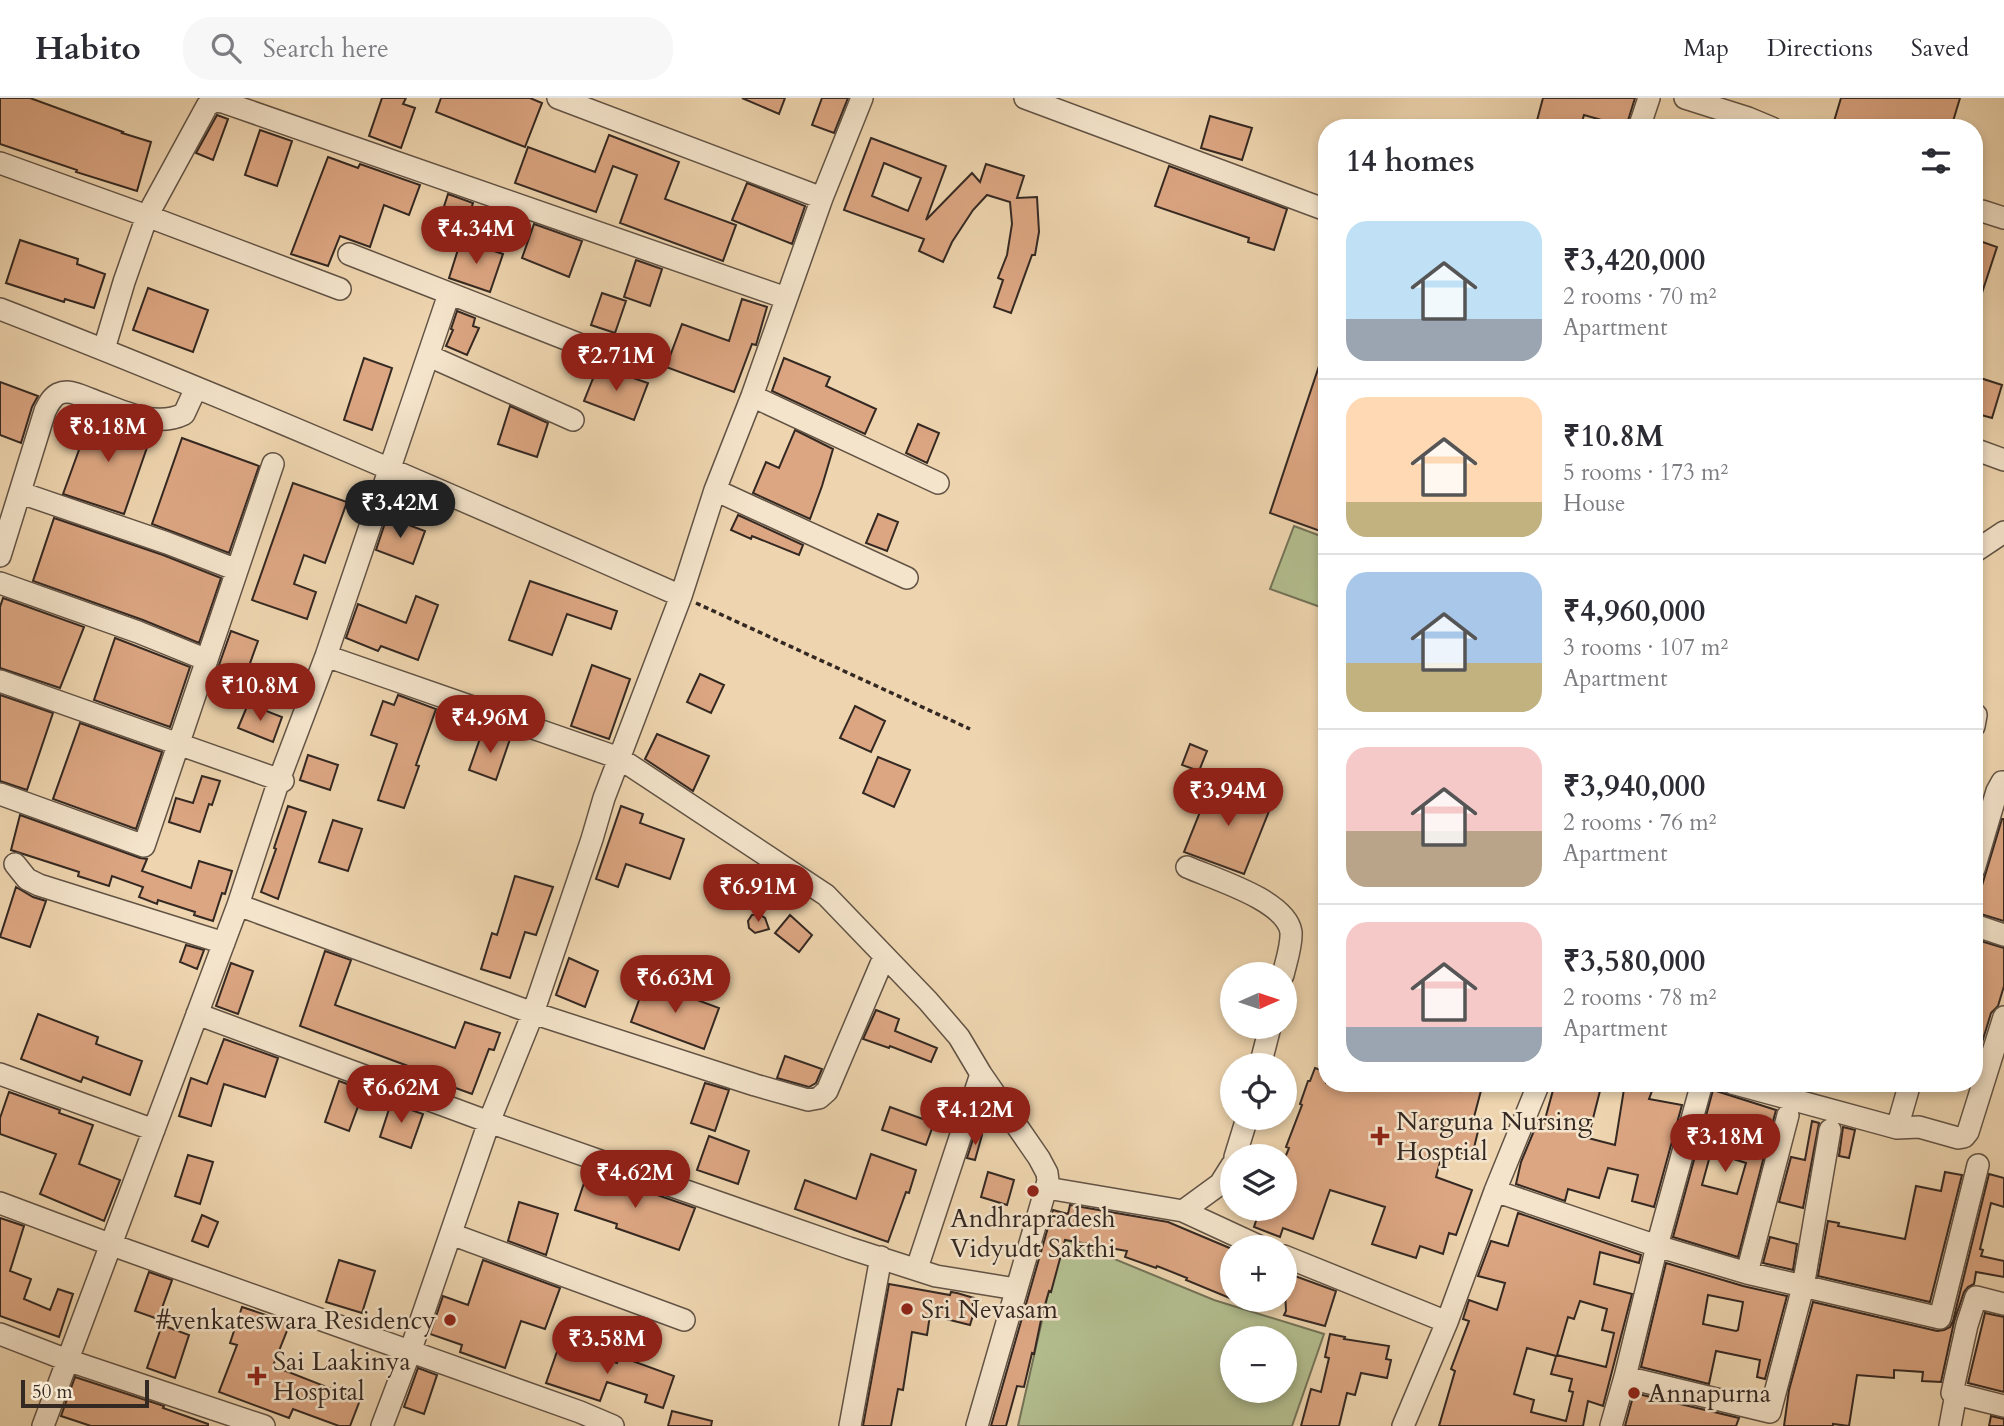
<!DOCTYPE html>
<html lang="en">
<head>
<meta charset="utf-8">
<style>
  body { margin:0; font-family:Cardo,serif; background:#f7f7f7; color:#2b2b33; height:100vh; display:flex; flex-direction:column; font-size:26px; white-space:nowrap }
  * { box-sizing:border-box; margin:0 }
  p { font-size:23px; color:#7c7c81 }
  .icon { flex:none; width:38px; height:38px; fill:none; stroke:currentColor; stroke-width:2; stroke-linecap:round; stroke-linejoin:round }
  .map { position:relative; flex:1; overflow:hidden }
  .drawer { position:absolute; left:1318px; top:21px; width:665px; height:973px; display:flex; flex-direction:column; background:#fff; border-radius:28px; box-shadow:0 4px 10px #0003 }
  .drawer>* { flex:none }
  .needle { width:46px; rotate:87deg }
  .controls { position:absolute; left:1220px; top:864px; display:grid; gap:14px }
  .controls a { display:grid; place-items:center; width:77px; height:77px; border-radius:50%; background:#fff; box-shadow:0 4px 10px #0003; font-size:35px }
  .scale { position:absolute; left:21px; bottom:18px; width:128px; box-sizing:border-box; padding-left:7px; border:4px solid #342822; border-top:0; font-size:19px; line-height:24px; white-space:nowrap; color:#342822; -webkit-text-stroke:5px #f4e4cb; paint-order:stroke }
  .price { position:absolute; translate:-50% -60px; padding:0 16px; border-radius:24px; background:#8f2418; color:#fff; font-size:23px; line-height:46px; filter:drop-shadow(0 2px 4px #0008) }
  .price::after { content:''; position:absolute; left:50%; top:42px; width:21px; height:16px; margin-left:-10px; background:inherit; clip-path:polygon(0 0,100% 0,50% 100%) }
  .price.current { background:#222; color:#fff }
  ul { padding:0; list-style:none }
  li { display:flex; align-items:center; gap:21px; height:175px; padding:0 28px }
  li+li { border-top:2px solid #e1e1e2 }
  li span { display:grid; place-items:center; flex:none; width:196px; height:140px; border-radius:21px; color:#555 }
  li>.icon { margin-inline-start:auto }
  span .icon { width:84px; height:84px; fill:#fffc; stroke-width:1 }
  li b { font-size:30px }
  h2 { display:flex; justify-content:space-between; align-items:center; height:84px; padding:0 28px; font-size:30px }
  header { display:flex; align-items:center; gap:42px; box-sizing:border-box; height:98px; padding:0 35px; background:#fff; border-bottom:2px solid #e1e1e2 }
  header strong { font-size:33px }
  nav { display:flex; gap:38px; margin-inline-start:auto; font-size:24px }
  .search { width:490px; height:63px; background:#f7f7f7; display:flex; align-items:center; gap:18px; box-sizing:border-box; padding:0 24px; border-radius:28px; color:#7c7c81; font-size:26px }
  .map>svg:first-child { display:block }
  .green { fill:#b3be8f; stroke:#747358; stroke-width:2; fill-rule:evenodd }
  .building { fill:#dca682; stroke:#342822; stroke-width:2; fill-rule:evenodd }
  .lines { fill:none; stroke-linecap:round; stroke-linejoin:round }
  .minor-casing { stroke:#625345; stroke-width:24 }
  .path { stroke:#342822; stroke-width:3.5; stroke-dasharray:5 3.5; stroke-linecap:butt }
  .minor { stroke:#f4e4cb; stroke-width:21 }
  .poi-dot { fill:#8f2418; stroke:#f4e4cb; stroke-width:2.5 }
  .labels { text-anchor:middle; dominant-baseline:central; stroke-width:5; stroke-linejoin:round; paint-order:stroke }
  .poi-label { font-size:26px; fill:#342822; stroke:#f4e4cb; text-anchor:start }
</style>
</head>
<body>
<header>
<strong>Habito</strong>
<div class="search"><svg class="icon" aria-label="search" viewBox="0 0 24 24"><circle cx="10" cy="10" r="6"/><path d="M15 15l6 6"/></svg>Search here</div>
<nav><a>Map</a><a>Directions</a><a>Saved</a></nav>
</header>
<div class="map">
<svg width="2004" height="1328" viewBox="0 0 2004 1328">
  <rect width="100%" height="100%" fill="#eed5af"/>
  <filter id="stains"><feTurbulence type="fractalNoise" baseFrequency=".00286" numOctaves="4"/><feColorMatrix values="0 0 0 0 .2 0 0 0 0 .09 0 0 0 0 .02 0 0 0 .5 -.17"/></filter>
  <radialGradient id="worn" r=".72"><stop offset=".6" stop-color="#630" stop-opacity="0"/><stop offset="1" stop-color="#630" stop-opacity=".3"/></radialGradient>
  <path class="green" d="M1294,428L1326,440V511L1270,491Z
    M1061,1139L1214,1202L1324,1236L1292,1328H1018ZM1232,1241H1284V1293H1232Z"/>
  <path class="building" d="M0,0H30L123,34L122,35L151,44L137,93L76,74L77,72L0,46Z
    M382,0H406L403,6L415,10L401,50L369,38Z
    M441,0H530L542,5L525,49L436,14Z
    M742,0H785L779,16Z
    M822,0H848L834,35L812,27Z
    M1543,0H1635L1626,29L1584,17L1580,30H1535Z
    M1841,0H1960L1951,30H1832Z
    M217,17L228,21L213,62L196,55Z
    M1210,18L1252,30L1242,62L1201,50Z
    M260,32L292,43L277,88L245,77Z
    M609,37L679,64L665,101L736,127L723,163L620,125L637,77L613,68L596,114L515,85L528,49L595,74Z
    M871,40L946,68L926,122L972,75L980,84L986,66L1024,78L1017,100L1037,99L1039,134L1035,157H1032L1011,215L994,209L1003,182L998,180L1007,157L1012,126L1010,104L987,97L973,112L952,144L943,164L919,153L924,141L844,112ZM884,65L921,80L908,113L872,98Z
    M328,59L358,70L360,66L420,87L409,117L384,107L370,149L340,138L328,168L291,156Z
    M1169,68L1287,111L1274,152L1248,144L1249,140L1155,108Z
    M747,85L805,108L792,146L732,122Z
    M448,96L473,105L463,135L438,127Z
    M534,126L582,143L569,179L522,160Z
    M1974,141L1997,149L1977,210H1974Z
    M20,142L78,161L77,166L105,176L94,210L65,201L64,204L6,185Z
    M461,142L503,156L490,194L449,180Z
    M636,162L662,171L650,208L624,199Z
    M148,190L208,212L193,254L133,232Z
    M602,195L626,203L615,235L591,227Z
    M742,201L767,209L756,247L752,246L734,294L666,269L682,226L729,243Z
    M457,213L475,220L473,228L479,230L467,257L446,248L453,232L451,231Z
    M1324,253L1326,254V425L1323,434L1270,415Z
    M364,260L392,270L372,332L344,322Z
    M784,260L830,279L826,288L876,311L865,336L772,293Z
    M598,268L648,285L634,322L584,303Z
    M1974,278L2002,287L1992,320L1974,315Z
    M0,284L38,298L32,309L21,345L0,337Z
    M510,308L548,325L537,359L498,346Z
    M92,316L120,327L152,335L124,416L63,396Z
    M918,326L939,335L927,365L906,355Z
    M795,332L833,351L822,388L810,421L753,395L766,364L779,370Z
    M182,340L259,368L229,455L152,426Z
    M293,385L347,404L325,465L304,457L294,486L316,494L307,521L252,502Z
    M878,416L898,424L887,453L866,445Z
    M738,417L803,447L799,457L752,438L751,441L731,432Z
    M387,419L425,433L413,466L376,452Z
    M54,420L163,457L221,480L199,545L143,522L33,483Z
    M530,483L617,513L611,531L567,516L552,557L509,542Z
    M416,498L438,507L418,562L381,548L378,553L346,540L358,506L406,525Z
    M3,500L84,529L60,590L0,570V509Z
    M231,533L258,543L239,596L212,587Z
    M115,540L190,569L170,629L94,602Z
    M592,567L630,581L609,641L571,628Z
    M700,576L724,587L711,615L687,604Z
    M0,597L53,615L27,692L0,683Z
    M398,597L436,611L416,667L419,668L404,710L378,702L397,646L371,637L383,603L394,607Z
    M248,606L282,619L273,644L238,630Z
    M855,608L885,623L871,654L840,640Z
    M80,625L162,654L136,731L53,701Z
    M483,632L510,641L496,682L469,672Z
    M657,636L709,658L693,693L645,661Z
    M1190,646L1207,653L1199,673L1182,667Z
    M308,657L338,667L330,692L300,682Z
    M878,659L910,672L894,709L863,695Z
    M202,678L220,683L212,707L209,706L200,734L169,724L176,700L193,705Z
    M1212,684L1271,708L1244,776L1184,754Z
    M288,708L306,714L278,801L261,794L276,751L274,750Z
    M621,708L643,716L640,725L684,741L670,781L626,766L618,789L596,781Z
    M20,717L140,760L147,761L142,773L191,790L199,763L232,773L225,796L222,795L213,823L194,817L195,814L158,802L157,806L139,799L143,789L112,778L109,788L78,778L79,774L11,752Z
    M2002,721H2004V823L1974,814Z
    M333,722L362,731L348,773L319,764Z
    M515,778L553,789L536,837L525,834L510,880L481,871L492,835L497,837Z
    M16,789L33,799L46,803L30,849L0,839Z
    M759,816L765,820L769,831L755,835L749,830L748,823L752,817Z
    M790,817L812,837L799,854L775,835Z
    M1974,841L2004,850V888L1998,908L1991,915L1974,971Z
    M186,847L204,852L197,871L180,864Z
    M325,853L351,862L335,907L455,950L465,924L500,935L494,952L489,951L472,996L442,985L443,981L300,928Z
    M569,860L598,873L585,909L556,897Z
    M231,865L253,873L238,916L216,908Z
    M646,883L719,910L704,951L631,924Z
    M876,912L899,921L895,933L937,950L931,964L890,948L889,950L863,941Z
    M38,916L98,939L96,946L142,963L130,997L83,979L81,984L21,961Z
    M224,941L278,960L265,999L224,986L211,1028L179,1018L191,980L207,986Z
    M785,958L822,971L816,985L809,989L777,980Z
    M1315,970L1326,974V985H1359L1377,992L1379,985H1431L1460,993L1462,985H1483L1474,1019L1481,1021L1472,1058L1444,1050L1436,1079L1472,1092L1456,1137L1449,1135L1443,1156L1420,1148L1416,1160L1372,1146L1385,1109L1330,1092L1313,1141L1283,1130L1280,1139L1254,1129L1260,1111H1284V1062L1289,1050L1286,1049L1302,1007L1300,1006L1308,983H1310Z
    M339,983L364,992L349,1033L325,1024Z
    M705,985L729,992L715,1033L691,1025Z
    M1555,985H1602L1588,1040L1615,1047L1625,985H1655L1649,1001L1682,1007L1654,1109L1632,1103L1638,1077L1608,1070L1599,1100L1568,1091L1565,1103L1516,1086L1521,1064L1538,1023L1544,1025Z
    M1713,992L1776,1012L1738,1159L1673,1139ZM1711,1054L1746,1065L1737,1096L1702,1087Z
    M9,994L60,1012L59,1015L93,1027L79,1066L120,1082L104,1123L40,1096L56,1056L0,1036V1020Z
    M391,1005L423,1016L411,1050L380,1039Z
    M890,1009L934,1025L926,1047L882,1032Z
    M1812,1023L1819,1025L1803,1110L1779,1104L1791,1059L1805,1062Z
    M1843,1029L1855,1032L1849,1060L1839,1058Z
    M975,1035L982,1037L975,1062L967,1060Z
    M709,1038L749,1053L738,1086L697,1072Z
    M871,1056L916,1072L909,1095L906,1094L888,1144L795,1111L805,1082L856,1101Z
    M188,1057L213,1064L200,1106L175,1098Z
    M588,1073L695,1110L679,1152L616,1130L617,1126L575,1112Z
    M988,1074L1014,1082L1007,1107L981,1099Z
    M1945,1074L1962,1077L1930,1204L1818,1178L1828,1123L1839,1125L1838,1128L1905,1141L1916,1088L1941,1093Z
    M1989,1076L2004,1080V1109L1991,1105L1980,1151L1983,1152L1981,1158L2004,1163V1179L1976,1174L1974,1186L1968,1189L1964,1194L1954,1224L1941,1284L1922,1283L1923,1274L1894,1272V1280L1857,1277L1849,1328L1833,1326V1328H1784L1789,1292L1813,1204L1937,1233L1944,1232L1950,1229L1953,1223Z
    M519,1104L558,1116L546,1157L508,1143Z
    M1070,1107L1168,1124L1232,1151V1157L1225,1173L1232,1176V1201L1186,1182L1187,1180L1157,1168L1156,1170L1125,1159L1127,1153L1065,1142L1051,1194L1049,1193L1042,1217L1034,1256L1032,1255L1024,1289L1017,1288L1006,1328H991L1053,1112L1068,1116Z
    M1518,1115L1641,1157L1639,1165L1600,1154L1594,1186L1632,1196L1603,1308L1588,1303L1583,1328H1439L1455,1273L1451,1271L1469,1223L1463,1221L1469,1202L1497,1212L1505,1185L1478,1178L1491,1143L1508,1148ZM1580,1203L1607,1211L1602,1232L1614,1235L1606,1269L1557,1257L1568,1219L1574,1221ZM1527,1250L1556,1258L1551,1276L1572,1281L1569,1293L1573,1294L1566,1323L1531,1314L1534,1302L1514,1296Z
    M202,1117L218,1124L208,1149L192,1143Z
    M0,1120L24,1128L10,1173L31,1181L24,1201L50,1212L58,1191L73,1196L59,1239L0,1218Z
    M1770,1139L1797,1146L1793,1172L1763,1165Z
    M339,1162L375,1173L362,1215L326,1204Z
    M483,1162L560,1190L545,1231L521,1223L505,1270L460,1254L462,1247L430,1236L443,1198L468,1207Z
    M1666,1165L1743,1188L1787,1198L1765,1281L1757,1279L1760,1262L1716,1253L1709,1286L1641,1269ZM1708,1197L1743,1204L1738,1232L1736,1233L1703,1226Z
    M149,1174L172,1182L158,1221L135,1213Z
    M1284,1174L1336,1193L1325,1228L1284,1217L1286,1213Z
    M889,1186L950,1197L951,1194L957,1195L974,1200L971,1214H974L970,1227L930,1217L927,1237L912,1234L903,1292L898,1291L891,1328H863Z
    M242,1209L290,1225L273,1268L360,1302L350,1328H339L293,1311L289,1320L219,1294L237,1247L230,1245Z
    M1985,1215L2004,1219V1294L1968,1285Z
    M162,1227L189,1237L175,1280L147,1270Z
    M1330,1236L1345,1239L1344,1241L1389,1248L1386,1261L1391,1262L1387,1280L1361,1275L1355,1297L1347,1295L1339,1328H1301L1311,1291L1321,1294L1329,1260L1325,1259Z
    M560,1245L617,1265L619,1258L674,1278L663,1310L645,1304L647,1297L607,1284L600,1303L546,1285Z
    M418,1270L437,1277L424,1316L404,1309Z
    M75,1279L164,1308L163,1310L208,1326V1328H91L61,1318Z
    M1634,1295L1739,1320L1736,1328H1625Z
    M672,1313L712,1323L711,1328H668Z
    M1991,1318L2004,1321V1328H1989Z"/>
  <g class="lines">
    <defs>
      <path id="minor" d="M558,0L822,100
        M1025,0L1326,112
        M1685,0L1748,20L1772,30
        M1639,30L1649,0
        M0,65L147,118L340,191
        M1982,113L2004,120
        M349,156L617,261
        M0,211C230,300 456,399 681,498L604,700L592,741L533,915L489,1024L410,1254L382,1328
        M104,251L124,184L147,118L207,8L214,3L223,4L786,200
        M429,258L573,322
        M752,298L938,385
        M1974,351L2004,362
        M715,392L907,480
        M21,395L167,445L237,472
        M1974,454L2004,434
        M0,458L45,313C48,307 51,300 58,296C69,291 79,297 90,301C118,311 154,331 184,316L196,290
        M0,485L138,534L207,562
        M681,498L715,392L752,298L822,100L862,0
        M326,558L619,660L826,797L928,903L959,939L981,976L1039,1060L1047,1075L1048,1083L977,1328
        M0,583L283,683
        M1974,615L1976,617L1974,628
        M0,696L144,748L273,366
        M15,766L27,781L39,787L224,845
        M1187,769C1214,781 1286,802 1291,834C1292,847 1286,864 1283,877
        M1974,771L1997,693L2002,684H2004
        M238,807L533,915L755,987L808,1002L819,1000L827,993L884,859
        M1974,827L2004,837
        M197,916L489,1024L849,1150L936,1178L1016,1191
        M1260,968L1270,929
        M0,976L154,1032
        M1732,985L1897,1030L1919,1029L1958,1040L1964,1039L1968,1034L2004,919
        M1897,1030L1910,985
        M1235,1059L1247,1020
        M1047,1090L1183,1113L1263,1150
        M1495,1093L1657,1148L1747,1175L1940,1220L1978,1067
        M0,1105L112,1147L580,1314L613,1328
        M1183,1113L1220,1086L1232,1067
        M451,1136L684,1222
        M1284,1158L1447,1224
        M917,1170L981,976
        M1747,1175L1788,1017
        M2004,1206L1976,1199L1967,1227L1952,1295L2004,1308
        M0,1236L67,1262L264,1328
        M1625,1279L1770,1314L1803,1189L1830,1032
        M43,1328L238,807L279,682L326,558L449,196
        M850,1328L881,1159
        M1403,1328L1447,1224L1495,1093L1539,985
        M1611,1328L1625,1279L1657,1148L1700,992
        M1950,1328L1956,1296"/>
    </defs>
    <use href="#minor" class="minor-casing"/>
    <path class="path" d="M696,505L970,631"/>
    <use href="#minor" class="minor"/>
  </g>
  <g class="poi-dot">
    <path d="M1376.5 1027.5h7v7h7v7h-7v7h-7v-7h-7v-7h7z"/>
    <circle cx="1033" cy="1093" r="7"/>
    <circle cx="907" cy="1211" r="7"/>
    <circle cx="450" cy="1222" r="7"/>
    <path d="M253.5 1267.5h7v7h7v7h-7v7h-7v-7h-7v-7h7z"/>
    <circle cx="1634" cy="1295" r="7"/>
  </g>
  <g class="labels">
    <g class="poi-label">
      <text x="1396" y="1023">Narguna Nursing<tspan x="1396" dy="30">Hosptial</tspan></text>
      <text x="1033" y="1120" text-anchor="middle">Andhrapradesh<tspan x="1033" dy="30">Vidyudt Sakthi</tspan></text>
      <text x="921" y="1211">Sri Nevasam</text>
      <text x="436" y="1222" text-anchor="end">#venkateswara Residency</text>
      <text x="273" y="1263">Sai Laakinya<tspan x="273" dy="30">Hospital</tspan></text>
      <text x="1648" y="1295">Annapurna</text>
    </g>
  </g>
  <rect width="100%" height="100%" filter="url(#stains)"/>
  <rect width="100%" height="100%" fill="url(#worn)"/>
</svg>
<div class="controls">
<a><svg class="needle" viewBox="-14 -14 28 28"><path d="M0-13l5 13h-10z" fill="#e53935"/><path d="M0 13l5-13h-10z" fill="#7c7c81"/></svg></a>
<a><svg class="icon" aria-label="locate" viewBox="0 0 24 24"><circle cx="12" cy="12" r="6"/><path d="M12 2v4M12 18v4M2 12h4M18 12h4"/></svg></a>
<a><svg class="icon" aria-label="layers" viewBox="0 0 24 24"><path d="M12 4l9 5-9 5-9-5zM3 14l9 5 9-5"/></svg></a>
<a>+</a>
<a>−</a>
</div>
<div class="scale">50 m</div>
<b class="price" style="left:476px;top:168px">₹4.34M</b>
<b class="price" style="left:616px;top:295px">₹2.71M</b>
<b class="price" style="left:108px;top:366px">₹8.18M</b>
<b class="price current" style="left:400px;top:442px">₹3.42M</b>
<b class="price" style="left:260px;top:625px">₹10.8M</b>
<b class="price" style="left:490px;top:657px">₹4.96M</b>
<b class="price" style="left:1228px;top:730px">₹3.94M</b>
<b class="price" style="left:758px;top:826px">₹6.91M</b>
<b class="price" style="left:675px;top:917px">₹6.63M</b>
<b class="price" style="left:401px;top:1027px">₹6.62M</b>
<b class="price" style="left:975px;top:1049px">₹4.12M</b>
<b class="price" style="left:1725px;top:1076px">₹3.18M</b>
<b class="price" style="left:635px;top:1112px">₹4.62M</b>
<b class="price" style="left:607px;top:1278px">₹3.58M</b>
<section class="drawer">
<h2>14 homes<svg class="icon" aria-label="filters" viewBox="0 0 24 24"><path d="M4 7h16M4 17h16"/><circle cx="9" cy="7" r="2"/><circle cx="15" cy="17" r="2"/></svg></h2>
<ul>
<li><span style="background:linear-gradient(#bfe0f5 70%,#9aa5b1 0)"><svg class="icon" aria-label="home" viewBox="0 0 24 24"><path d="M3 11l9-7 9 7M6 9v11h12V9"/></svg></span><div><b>₹3,420,000</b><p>2 rooms · 70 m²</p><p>Apartment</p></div></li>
<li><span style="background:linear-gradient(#ffd9b3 75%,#c2b280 0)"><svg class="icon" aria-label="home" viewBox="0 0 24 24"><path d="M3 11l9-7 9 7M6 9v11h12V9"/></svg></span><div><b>₹10.8M</b><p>5 rooms · 173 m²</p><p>House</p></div></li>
<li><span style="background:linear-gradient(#a9c7e8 65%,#c2b280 0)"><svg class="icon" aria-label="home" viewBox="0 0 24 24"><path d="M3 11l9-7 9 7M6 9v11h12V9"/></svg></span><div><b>₹4,960,000</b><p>3 rooms · 107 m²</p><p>Apartment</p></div></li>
<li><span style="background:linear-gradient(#f6c9c9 60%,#b9a48a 0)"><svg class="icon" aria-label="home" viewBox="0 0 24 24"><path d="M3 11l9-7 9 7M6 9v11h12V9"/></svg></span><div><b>₹3,940,000</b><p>2 rooms · 76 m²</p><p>Apartment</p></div></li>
<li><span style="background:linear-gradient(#f6c9c9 75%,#9aa5b1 0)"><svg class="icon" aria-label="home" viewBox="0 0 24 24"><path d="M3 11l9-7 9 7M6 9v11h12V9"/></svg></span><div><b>₹3,580,000</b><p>2 rooms · 78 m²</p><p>Apartment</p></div></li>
</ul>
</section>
</div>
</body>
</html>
